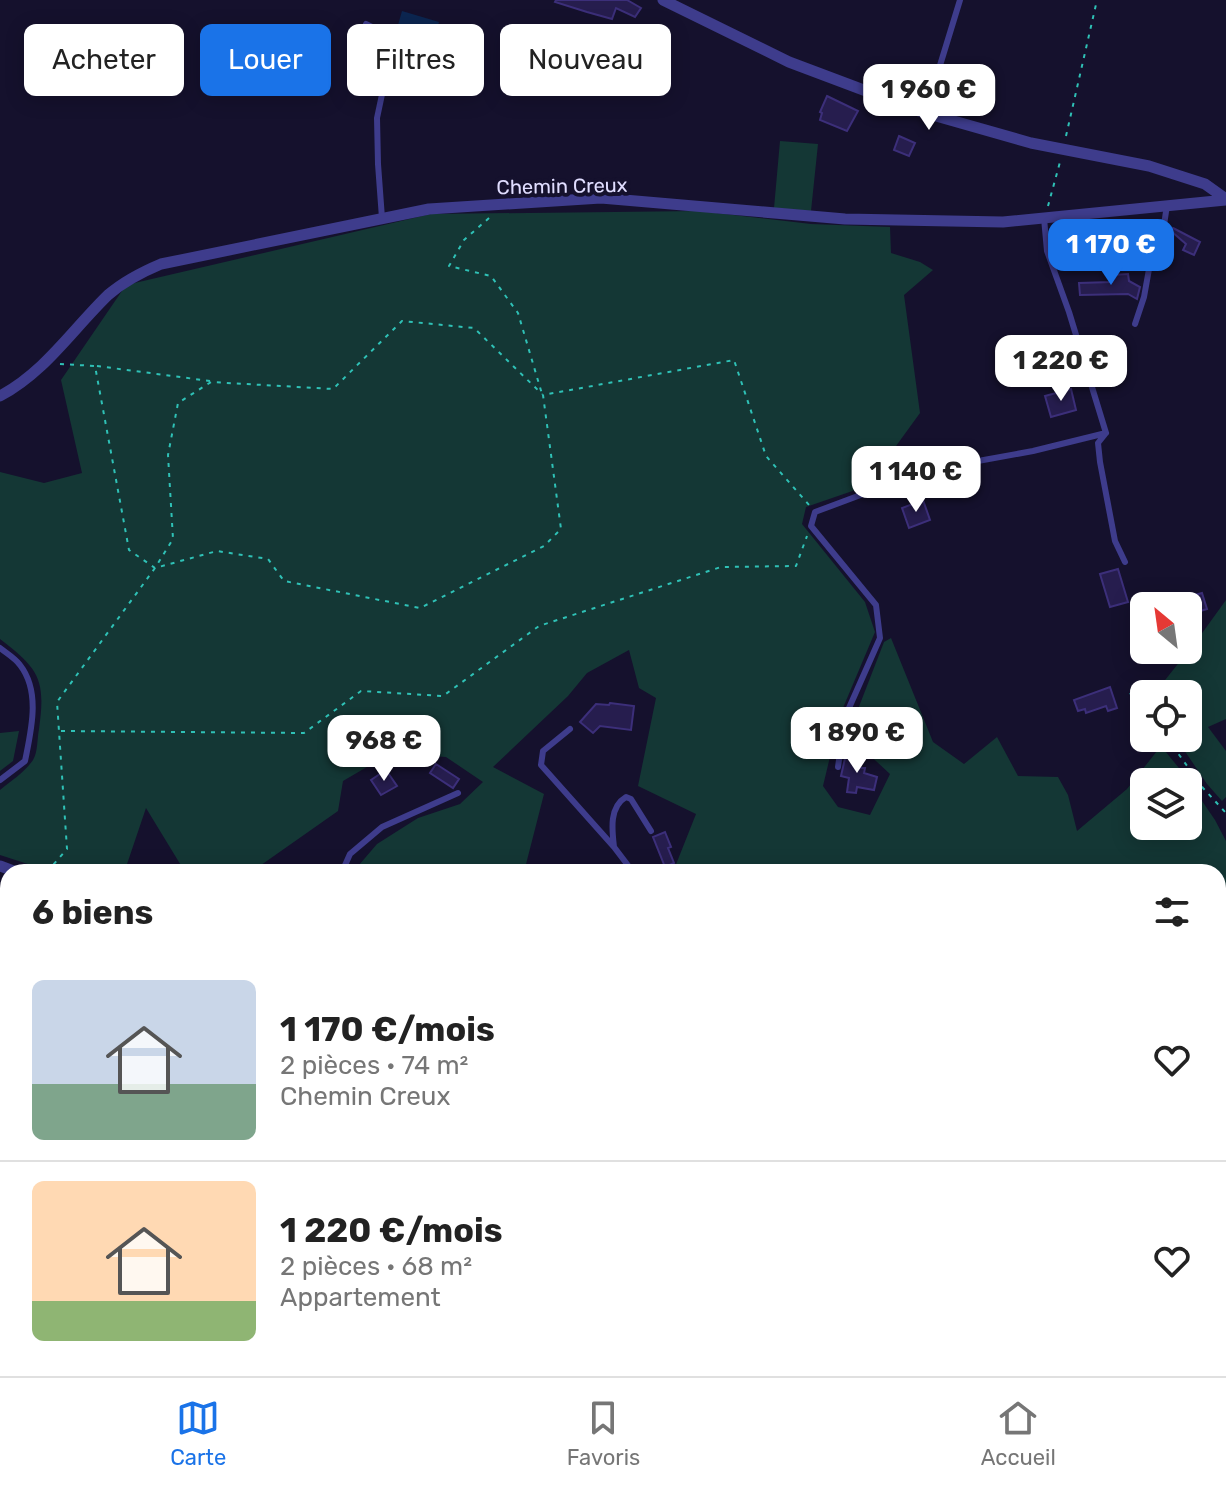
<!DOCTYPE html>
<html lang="fr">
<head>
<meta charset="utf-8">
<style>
  body { margin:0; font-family:Rubik,sans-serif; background:#f6f6f6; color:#222; height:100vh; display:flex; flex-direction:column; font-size:30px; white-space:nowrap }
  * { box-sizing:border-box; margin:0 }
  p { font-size:26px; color:#767676 }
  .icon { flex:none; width:44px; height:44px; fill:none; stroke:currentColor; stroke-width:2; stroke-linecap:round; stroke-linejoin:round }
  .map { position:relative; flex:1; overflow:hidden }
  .drawer { position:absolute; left:0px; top:864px; width:1226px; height:512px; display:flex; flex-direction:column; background:#fff; border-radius:24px 24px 0 0; box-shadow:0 4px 20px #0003 }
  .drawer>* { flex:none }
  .guide { position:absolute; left:24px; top:24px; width:800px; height:72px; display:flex; gap:16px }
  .needle { width:52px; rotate:331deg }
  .fabs { position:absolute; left:1130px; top:592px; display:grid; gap:16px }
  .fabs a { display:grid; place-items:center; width:72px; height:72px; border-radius:12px; background:#fff; box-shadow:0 4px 20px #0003; font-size:40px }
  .price { position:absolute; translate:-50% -68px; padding:0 18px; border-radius:16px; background:#fff; color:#222; font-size:26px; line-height:52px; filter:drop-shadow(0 2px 4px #0008) }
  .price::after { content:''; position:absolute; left:50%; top:48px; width:24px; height:18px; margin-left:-12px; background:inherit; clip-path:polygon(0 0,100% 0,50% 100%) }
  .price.on { background:#1a73e8; color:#fff }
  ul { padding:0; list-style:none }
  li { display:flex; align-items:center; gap:24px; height:200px; padding:0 32px }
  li+li { border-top:2px solid #e0e0e0 }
  li span { display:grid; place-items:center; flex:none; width:224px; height:160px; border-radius:12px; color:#555 }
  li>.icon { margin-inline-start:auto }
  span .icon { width:96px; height:96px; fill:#fffc; stroke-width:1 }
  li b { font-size:34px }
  h2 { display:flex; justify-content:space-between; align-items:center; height:96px; padding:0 32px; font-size:34px }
  .tag { padding:0 28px; border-radius:12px; background:#fff; box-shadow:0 4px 20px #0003; font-size:28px; line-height:72px }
  .tag.on { background:#1a73e8; color:#fff }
  .tab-bar { display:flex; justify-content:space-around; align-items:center; height:112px; border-top:2px solid #e0e0e0; background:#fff; font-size:22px; color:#767676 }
  .tab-bar a { display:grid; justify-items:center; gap:4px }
  .tab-bar .on { color:#1a73e8 }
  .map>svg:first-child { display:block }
  .green { fill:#143735; fill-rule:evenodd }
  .water { fill:#0c2651 }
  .building { fill:#261d4e; stroke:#3c2f7a; stroke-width:2 }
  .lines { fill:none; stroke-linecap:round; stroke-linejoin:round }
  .path { stroke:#2fc1b6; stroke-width:2; stroke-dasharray:4 6; stroke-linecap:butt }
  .lane { stroke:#3e3c8c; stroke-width:6 }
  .street { stroke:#3e3c8c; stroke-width:11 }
  .labels { text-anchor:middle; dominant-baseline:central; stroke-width:8; stroke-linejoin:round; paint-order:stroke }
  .street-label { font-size:20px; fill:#e0ddff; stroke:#15112d }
</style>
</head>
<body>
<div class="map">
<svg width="1226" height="1376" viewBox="0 0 1226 1376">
  <rect width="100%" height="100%" fill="#15112d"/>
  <path class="green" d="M780,141L818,144L811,211L774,208Z
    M698,211L811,224L890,227L891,253L920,262L933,270L904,295L920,413L867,486L806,507L802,524L865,602L875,632L840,715L823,786L838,807L870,815L890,774L848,735L884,642L891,638L933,742L964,764L997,737L1018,776L1058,777L1068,795L1077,831L1127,789L1161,746L1183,773L1215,820L1226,841V916L1218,920V872H673L696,814L638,786L656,698L639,688L629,650L587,673L568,696L493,767L544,794L524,872H353L377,844L418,818L460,804L483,782L446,757L414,755L372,764L343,781L338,811L251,872H185L146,808L125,870L37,867L0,855V790C11,781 25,772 33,760C38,752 37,739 39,729C46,679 39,669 0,639V472L44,483L82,473L61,380L126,285L431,214ZM1144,782H1188V826H1144Z
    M1226,600V719L1208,727L1226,751V797L1222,801L1207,784L1176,738H1188V694H1154L1200,636Z
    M19,731L13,761L0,771V733Z
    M1226,1314V1376H1084L1102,1368H1218V1317Z"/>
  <path class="water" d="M402,11L439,22L435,35L398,25Z"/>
  <path class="building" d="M556,0H627L641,8L635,17L616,8L612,19L587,12L555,2Z
    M361,61L379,63L376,94L365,93Z
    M576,65L622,69L621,79L609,78L608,95L597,94L599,80L575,77Z
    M827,96L858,111L847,131L820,120L822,113L820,112Z
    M899,136L915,143L909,156L894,150Z
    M1173,228L1200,242L1194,255L1183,250L1186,244L1171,231Z
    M1128,274L1129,281L1140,287L1137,299L1128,294L1080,295L1079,283L1112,282V275Z
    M1071,389L1076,410L1051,417L1045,396Z
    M923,500L930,520L909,528L902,508Z
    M1118,569L1128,602L1110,607L1100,574Z
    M1202,593L1207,609L1190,614L1188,606H1166L1165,603Z
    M1110,687L1117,708L1108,711L1106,706L1086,713L1085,709L1078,711L1074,700Z
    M610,703L634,706L631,730L600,726L593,733L580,722L596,704L609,705Z
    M846,754L858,756L857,762L861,763L860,768H865L864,773L877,777L874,790L857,787L856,793L847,792L849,778L841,776Z
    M436,764L459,779L453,788L430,773Z
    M386,770L397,786L381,795L371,780Z
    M665,832L671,847L668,848L674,863L665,867L653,837Z"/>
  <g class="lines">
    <path class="path" d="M1066,136L1097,0
      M1048,206L1060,162
      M489,218L464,240L449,266L491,276L518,313L542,394
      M60,364L95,366L129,550L155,568L173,539L168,455L178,403L211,382L333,389L402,321L474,328L542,394
      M97,366L210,381
      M1130,693L1144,709
      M61,731L304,733L361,691L443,696L539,626L721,567L796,566L807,536
      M1167,738L1203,788L1226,813
      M47,872L67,849L57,702L155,568L217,551L268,559L284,581L420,608L544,546L561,529L543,395L734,360L766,456L809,505"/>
    <path class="lane" d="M366,24L394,38L377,118L378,164L382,218
      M922,112L930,98L960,0
      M1135,324L1144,297L1151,258L1164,225L1167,205
      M1106,433L1098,443L1100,462L1115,541L1125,562
      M0,648C6,653 15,658 20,665C41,692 31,731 25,761L0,780
      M570,729L543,751L541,765L614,847L633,872
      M838,767L845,717L880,638L876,605L811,526L815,512L906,478L956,465L1033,451L1106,433L1069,312L1047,251L1044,218
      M614,847C612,830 609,807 626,797L631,799L651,831
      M342,872L350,854L382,827L458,793
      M1218,1145L1226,1157
      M936,1368L941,1376"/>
    <path class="street" d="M663,0L789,62L922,112L1031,143L1149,166L1205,184L1226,199
      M0,396C45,372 72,330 108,295C124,281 142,272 161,264L429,209L601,198L845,219L1003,222L1226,200
      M0,866L16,872
      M1218,1298L1226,1295
      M289,1376L291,1368
      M714,1376L715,1368
      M1039,1376L1056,1368"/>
  </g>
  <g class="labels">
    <g class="street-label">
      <text transform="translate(562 186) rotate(-1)">Chemin Creux</text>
    </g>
  </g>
</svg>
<div class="fabs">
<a><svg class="needle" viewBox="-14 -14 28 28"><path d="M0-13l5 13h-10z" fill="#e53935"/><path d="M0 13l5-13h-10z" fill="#767676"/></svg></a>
<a><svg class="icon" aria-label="locate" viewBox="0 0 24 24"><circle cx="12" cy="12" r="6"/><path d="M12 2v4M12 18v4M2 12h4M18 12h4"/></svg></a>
<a><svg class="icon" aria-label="layers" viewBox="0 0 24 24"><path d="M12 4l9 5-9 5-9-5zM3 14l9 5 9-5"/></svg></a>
</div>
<b class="price" style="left:929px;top:132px">1 960 €</b>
<b class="price on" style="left:1111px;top:287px">1 170 €</b>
<b class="price" style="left:1061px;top:403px">1 220 €</b>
<b class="price" style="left:916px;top:514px">1 140 €</b>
<b class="price" style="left:857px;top:775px">1 890 €</b>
<b class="price" style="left:384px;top:783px">968 €</b>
<div class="guide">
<a class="tag">Acheter</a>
<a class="tag on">Louer</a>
<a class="tag">Filtres</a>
<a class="tag">Nouveau</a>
</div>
<section class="drawer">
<h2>6 biens<svg class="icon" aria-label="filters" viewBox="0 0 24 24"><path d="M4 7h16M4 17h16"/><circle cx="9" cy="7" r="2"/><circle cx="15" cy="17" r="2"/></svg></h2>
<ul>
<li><span style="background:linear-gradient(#c9d6e8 65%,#7fa58c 0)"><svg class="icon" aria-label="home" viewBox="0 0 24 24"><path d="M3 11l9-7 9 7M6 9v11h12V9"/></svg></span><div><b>1 170 €/mois</b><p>2 pièces · 74 m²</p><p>Chemin Creux</p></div><svg class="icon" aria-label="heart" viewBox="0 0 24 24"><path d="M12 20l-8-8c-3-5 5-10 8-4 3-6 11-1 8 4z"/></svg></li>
<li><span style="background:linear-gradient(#ffd9b3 75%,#8fb573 0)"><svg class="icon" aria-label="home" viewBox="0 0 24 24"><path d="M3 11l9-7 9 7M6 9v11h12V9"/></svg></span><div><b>1 220 €/mois</b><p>2 pièces · 68 m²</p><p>Appartement</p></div><svg class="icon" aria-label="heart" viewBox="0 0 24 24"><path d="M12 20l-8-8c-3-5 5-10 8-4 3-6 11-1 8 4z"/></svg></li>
</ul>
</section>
</div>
<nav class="tab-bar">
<a class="on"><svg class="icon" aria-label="map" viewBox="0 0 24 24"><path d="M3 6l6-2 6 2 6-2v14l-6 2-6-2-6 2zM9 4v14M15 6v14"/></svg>Carte</a>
<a><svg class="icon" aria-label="saved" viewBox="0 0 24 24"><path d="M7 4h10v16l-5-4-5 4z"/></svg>Favoris</a>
<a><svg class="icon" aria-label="home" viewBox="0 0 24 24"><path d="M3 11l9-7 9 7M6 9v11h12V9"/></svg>Accueil</a>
</nav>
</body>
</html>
